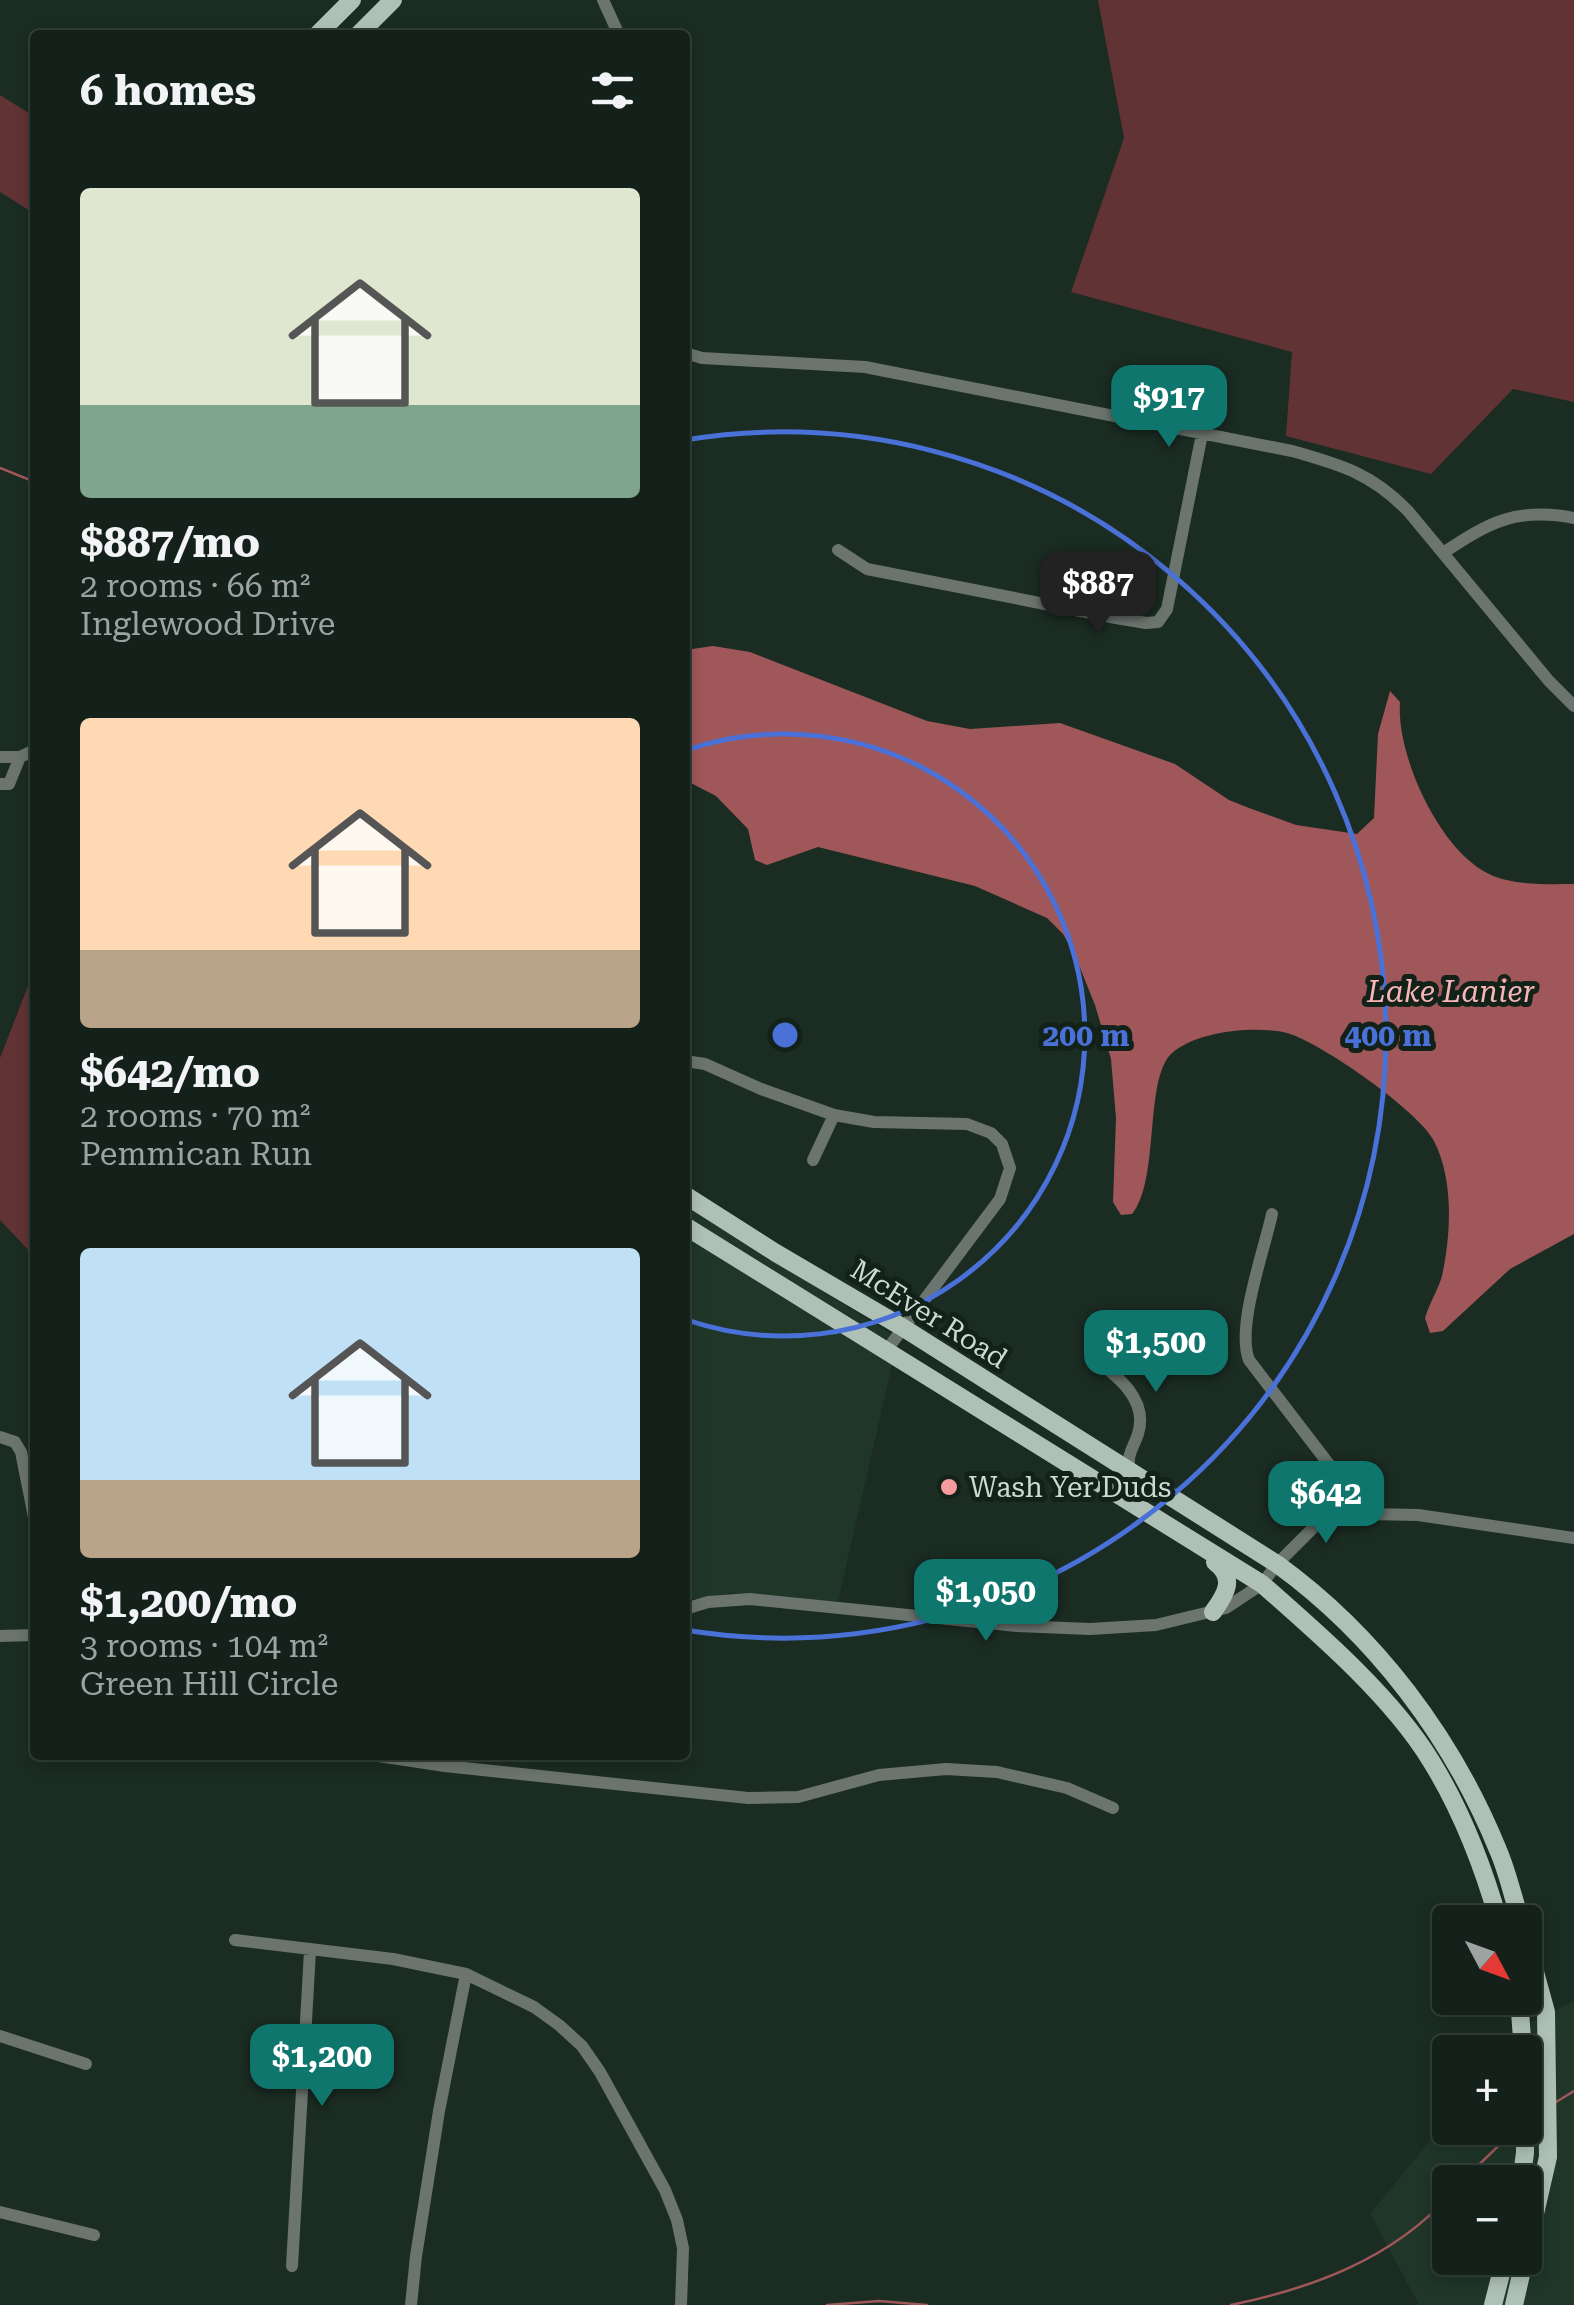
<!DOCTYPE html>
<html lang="en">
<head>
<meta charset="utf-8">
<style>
  body { margin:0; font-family:"Roboto Serif",serif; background:#1d2923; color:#f1f3f6; height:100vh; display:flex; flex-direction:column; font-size:38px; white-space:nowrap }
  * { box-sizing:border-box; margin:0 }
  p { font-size:32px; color:#9da3a2 }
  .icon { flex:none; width:55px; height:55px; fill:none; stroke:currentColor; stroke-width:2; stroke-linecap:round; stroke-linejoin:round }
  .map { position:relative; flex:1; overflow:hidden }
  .drawer { position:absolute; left:30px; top:30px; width:660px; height:1730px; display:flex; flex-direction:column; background:#14211a; border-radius:10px; box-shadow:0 5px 15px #0003,0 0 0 2px #333e39 }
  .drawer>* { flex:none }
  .needle { width:65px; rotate:131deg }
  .buttons { position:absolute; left:1432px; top:1905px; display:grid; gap:20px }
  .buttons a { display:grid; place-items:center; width:110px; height:110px; border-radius:10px; background:#14211a; box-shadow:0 5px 15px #0003,0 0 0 2px #333e39; font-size:50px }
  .price { position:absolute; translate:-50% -85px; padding:0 22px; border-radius:20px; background:#0f766e; color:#fff; font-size:32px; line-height:65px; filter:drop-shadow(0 2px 5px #0008) }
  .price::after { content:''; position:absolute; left:50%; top:60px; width:30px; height:22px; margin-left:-15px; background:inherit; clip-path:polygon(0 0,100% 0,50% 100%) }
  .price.on { background:#222; color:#fff }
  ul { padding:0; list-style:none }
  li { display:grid; align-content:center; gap:20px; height:530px; padding:0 50px }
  li span { display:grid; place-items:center; height:310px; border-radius:10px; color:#555 }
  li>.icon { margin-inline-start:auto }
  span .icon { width:180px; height:180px; fill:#fffc; stroke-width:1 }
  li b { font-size:42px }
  h2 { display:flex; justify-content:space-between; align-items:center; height:120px; padding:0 50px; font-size:42px }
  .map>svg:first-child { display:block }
  .built { fill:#1f3629; fill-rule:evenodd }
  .green { fill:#623335 }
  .water { fill:#a0575a }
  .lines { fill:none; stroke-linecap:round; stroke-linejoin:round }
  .stream { stroke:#a0575a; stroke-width:2.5 }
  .minor { stroke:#6b746f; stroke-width:12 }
  .major { stroke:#afc1b6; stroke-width:18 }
  .ring { fill:none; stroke:#4a71d7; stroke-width:5 }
  .poi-dot { fill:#f59b9d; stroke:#122219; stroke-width:4 }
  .labels { text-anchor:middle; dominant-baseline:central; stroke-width:10; stroke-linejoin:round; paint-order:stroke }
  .street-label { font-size:28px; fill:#cfd9d3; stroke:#122219 }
  .poi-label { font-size:28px; fill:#cfd9d3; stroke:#122219; text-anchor:start }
  .water-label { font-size:30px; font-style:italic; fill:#f6b5b6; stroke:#122219 }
  .centre { fill:#4a71d7; stroke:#122219; stroke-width:5 }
  .ring-label { font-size:30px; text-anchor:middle; font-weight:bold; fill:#4a71d7; stroke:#122219; stroke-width:10; stroke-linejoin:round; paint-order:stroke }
</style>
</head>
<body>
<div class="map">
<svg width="1574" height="2305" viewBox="0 0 1574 2305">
  <rect width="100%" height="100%" fill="#1b2c23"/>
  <path class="built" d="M685,1204L898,1339L837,1606L730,1593L685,1600Z
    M1574,2001V2305H1419L1370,2214L1450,2116V2128H1525V2052H1502L1524,2025ZM1450,2182H1525V2258H1450Z"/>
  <path class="green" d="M1098,0H1574V402L1513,389L1431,474L1286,436L1292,352L1071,292L1124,138Z
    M0,95L35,117V214L0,192Z
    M35,968V1257L0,1220V1058Z"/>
  <path class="water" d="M713,646L750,652L927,721L970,729L1060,723L1175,764L1229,800L1249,808L1296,825L1357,834L1374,818L1378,734L1390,691L1400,702C1396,755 1439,850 1489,874C1514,886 1547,884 1574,884V1234L1510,1269L1443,1331L1430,1333L1425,1318C1429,1304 1438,1290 1442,1276C1451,1234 1454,1180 1434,1141C1419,1111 1320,1042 1287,1033C1256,1025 1195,1031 1171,1054C1144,1081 1160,1180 1132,1214L1121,1215L1113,1202L1116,1118L1111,1059L1095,1005L1074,953L1063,934L1047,918L975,886L818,847L767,865L755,860L748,829L716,796L685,780V650Z"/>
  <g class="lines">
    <path class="stream" d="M0,468L35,482
      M1556,2102L1574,2091
      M1461,2182L1517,2128
      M827,2305L879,2301L927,2305
      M1231,2305C1313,2288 1392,2259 1450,2195"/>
    <path class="minor" d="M603,0L619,35
      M685,353L702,358L865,367L1292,451C1341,465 1371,473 1408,511L1549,681L1574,706
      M838,550L867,569L1116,618L1146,623L1158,622L1167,609L1202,434
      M1443,553C1489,522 1517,507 1574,518
      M0,757H20L35,750
      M0,784H9L20,757
      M685,1061L705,1064L761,1089L834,1115L874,1122L967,1124L991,1133L1002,1144L1010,1168L1000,1199L886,1351
      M813,1160L834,1115
      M1272,1214C1264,1251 1236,1327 1249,1360L1367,1514
      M1092,1357C1116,1375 1149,1399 1138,1434C1133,1449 1126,1455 1130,1471
      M0,1437L15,1442L21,1452L35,1522
      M685,1609L708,1602L750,1599L1017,1626L1090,1629L1156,1625L1226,1608L1262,1584L1277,1564L1318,1523L1367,1514L1418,1515L1574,1538
      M0,1636L35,1635
      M372,1755L445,1766L748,1798L798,1797L879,1775L946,1769L997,1772L1067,1788L1113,1808
      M235,1940L393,1959L466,1974L534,2007L559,2025L582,2046L600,2072L665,2190L677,2220L683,2248L681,2305
      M0,2036L86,2064
      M0,2212L94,2235
      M292,2266L310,1951
      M411,2305L416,2256L439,2111L466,1974"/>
    <path class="major" d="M317,35L352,0
      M358,35L393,0
      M685,1195L776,1253L902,1327L1277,1564C1375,1635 1452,1737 1498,1850C1508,1873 1513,1898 1521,1922
      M685,1226L1262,1584C1319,1634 1392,1697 1431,1761C1462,1811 1483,1866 1499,1922
      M1213,1612C1226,1594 1236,1578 1215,1562
      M1519,1998L1523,2052
      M1521,2182L1525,2153V2079
      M1493,2305L1505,2258
      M1514,2305L1548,2157L1546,2012L1525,1936"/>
  </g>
  <g class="ring">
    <path d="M687 750A301 301 0 1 1 687 1320"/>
    <path d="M685 440A603 603 0 1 1 685 1630"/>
  </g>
  <circle class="poi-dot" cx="949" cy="1487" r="10"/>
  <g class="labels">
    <g class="street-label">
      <text transform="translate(929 1314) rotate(32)">McEver Road</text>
    </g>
    <g class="poi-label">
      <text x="969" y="1487">Wash Yer Duds</text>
    </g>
    <g class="water-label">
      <text x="1451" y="991">Lake Lanier</text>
    </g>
  </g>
  <circle cx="785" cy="1035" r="15" class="centre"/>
  <g class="ring-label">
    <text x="1086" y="1046">200 m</text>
    <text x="1388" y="1046">400 m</text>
  </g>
</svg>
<div class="buttons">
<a><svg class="needle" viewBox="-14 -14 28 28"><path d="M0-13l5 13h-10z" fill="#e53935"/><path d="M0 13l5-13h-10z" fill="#9da3a2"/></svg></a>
<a>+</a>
<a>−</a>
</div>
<b class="price" style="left:1169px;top:450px">$917</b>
<b class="price on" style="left:1098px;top:636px">$887</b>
<b class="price" style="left:1156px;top:1395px">$1,500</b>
<b class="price" style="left:1326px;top:1546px">$642</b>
<b class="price" style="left:986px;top:1644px">$1,050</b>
<b class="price" style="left:322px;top:2109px">$1,200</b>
<section class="drawer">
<h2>6 homes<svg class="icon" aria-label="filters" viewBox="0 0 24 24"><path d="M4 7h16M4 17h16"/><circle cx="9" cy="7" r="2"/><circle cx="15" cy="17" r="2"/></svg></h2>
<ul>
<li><span style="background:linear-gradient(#dfe7d0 70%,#7fa58c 0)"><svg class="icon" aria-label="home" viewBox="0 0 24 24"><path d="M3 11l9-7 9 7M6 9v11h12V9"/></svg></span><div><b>$887/mo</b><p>2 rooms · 66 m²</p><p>Inglewood Drive</p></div></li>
<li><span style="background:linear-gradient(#ffd9b3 75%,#b9a48a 0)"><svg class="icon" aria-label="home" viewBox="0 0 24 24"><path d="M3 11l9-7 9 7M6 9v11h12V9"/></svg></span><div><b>$642/mo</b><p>2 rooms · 70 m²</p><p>Pemmican Run</p></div></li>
<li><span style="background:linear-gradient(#bfe0f5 75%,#b9a48a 0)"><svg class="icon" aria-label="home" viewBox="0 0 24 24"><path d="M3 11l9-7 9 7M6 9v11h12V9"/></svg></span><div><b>$1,200/mo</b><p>3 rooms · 104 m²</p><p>Green Hill Circle</p></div></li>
</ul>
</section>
</div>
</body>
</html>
